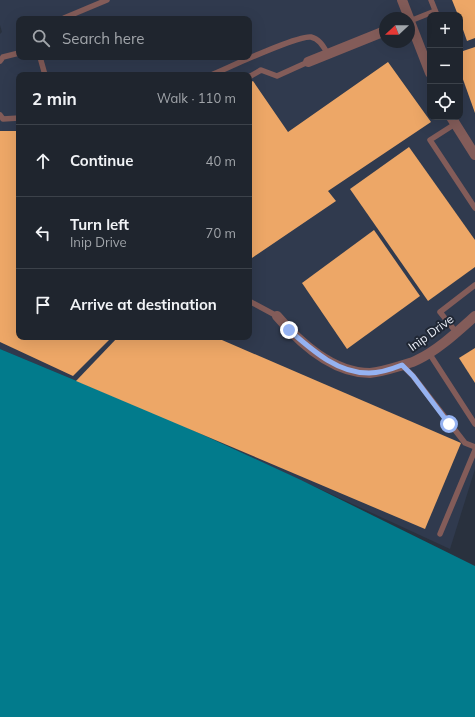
<!DOCTYPE html>
<meta charset="utf-8">
<style>
body{margin:0;font-family:Mulish,sans-serif;background:#2c313a;color:#f1f3f6}
.controls{position:absolute;right:12px;top:12px;display:grid;overflow:hidden;border-radius:8px;box-shadow:0 4px 16px #0002}
.controls button{width:36px;height:36px;display:grid;place-items:center;padding:0;border:0;border-bottom:1px solid #3c424a;background:#1f252e;color:#f1f3f6;font:20px sans-serif}
.compass{position:absolute;left:379px;top:12px;width:36px;height:36px;border-radius:50%;background:#1f252e;box-shadow:0 4px 16px #0002;rotate:248deg}
.stop{position:absolute;width:12px;height:12px;margin:-9px;border:3px solid #95b2f1;border-radius:50%;background:#fff}
.stop.end{background:#95b2f1;border-color:#fff;box-shadow:0 1px 4px #0008}
.list{margin:0;padding:0;list-style:none}
h2{display:flex;justify-content:space-between;align-items:center;height:52px;margin:0;padding:0 16px;font-size:17px}
h2 small{font-size:13px;font-weight:400;color:#a1a5aa}
.list li{display:grid;grid-template-columns:26px 1fr auto;gap:12px;align-items:center;box-sizing:border-box;height:72px;padding:0 16px;border-top:1px solid #3c424a}
.list b{display:block;font-size:15px;white-space:nowrap}
.list p{margin:0;font-size:13px;white-space:nowrap;color:#a1a5aa}
.list em{font-size:13px;font-style:normal;color:#a1a5aa}
.icon{flex:none;width:22px;height:22px;fill:none;stroke:currentColor;stroke-width:2;stroke-linecap:round;stroke-linejoin:round}
.map{position:relative;flex:none;width:475px;height:717px;overflow:hidden}
.search{position:absolute;background:#1f252e;box-shadow:0 4px 16px #0002;left:16px;top:16px;width:236px;height:44px;display:flex;align-items:center;gap:10px;box-sizing:border-box;padding:0 14px;border-radius:8px;color:#a1a5aa;font-size:15px}
.panel{position:absolute;background:#1f252e;box-shadow:0 4px 16px #0002;left:16px;top:72px;width:236px;height:268px;border-radius:8px}
.map>svg:first-child{display:block}
.built{fill:#303a4e;fill-rule:evenodd}
.water{fill:#027b8c}
.building{fill:#eda767}
.lines{fill:none;stroke-linecap:round;stroke-linejoin:round}
.service{stroke:#835c59;stroke-width:5.5}
.minor{stroke:#835c59;stroke-width:10}
.route{stroke:#95b2f1;stroke-width:5}
.labels{text-anchor:middle;stroke-width:4;stroke-linejoin:round;paint-order:stroke}
.street-label{font-size:12px;fill:#ecf0fa;stroke:#202734}
</style>
<div class="map">
<svg width="475" height="717" viewBox="0 0 475 717">
<rect width="100%" height="100%" fill="#29313e"/>
<path class="built" d="M0,0H475V469L450,549L173,421L0,349V34L2,32L0,25ZM430,15H460V117H430ZM385,18H409V42H385ZM19,19H249V57H19ZM19,75H249V337H19Z"/>
<polygon class="water" points="0,349 173,421 301,480 475,566 475,717 0,717"/>
<g class="building">
<polygon points="452,0 475,0 475,38 467,41 460,21 460,15 458,15"/>
<polygon points="475,47 475,113 460,71 460,52"/>
<polygon points="388,62 431,122 328,191 336,201 249,260 249,83 253,81 288,132"/>
<polygon points="0,131 19,131 19,337 112,337 73,376 0,342"/>
<polygon points="409,147 475,240 475,267 428,301 350,189"/>
<polygon points="374,230 420,296 347,349 302,283"/>
<polygon points="118,337 215,337 461,443 425,529 76,381"/>
<polygon points="475,348 475,383 459,358"/>
</g>
<g class="lines">
<g class="service">
<polyline points="431,0 437,15"/>
<polyline points="64,18 107,0"/>
<polyline points="410,21 435,11"/>
<polyline points="40,57 45,75"/>
<polyline points="0,61 3,57 19,53"/>
<path d="M211,75C228,68 297,35 311,37C320,39 324,48 328,54"/>
<polyline points="249,77 261,70 277,76 308,62"/>
<polyline points="0,115 3,119 19,118"/>
<polyline points="455,124 430,140 475,208"/>
<polyline points="249,301 277,316"/>
<polyline points="456,332 440,312 475,285"/>
<polyline points="429,353 475,424"/>
<polyline points="402,365 413,376 465,443 475,447"/>
<polyline points="440,534 475,450"/>
</g>
<g class="minor">
<polyline points="402,0 409,18"/>
<polyline points="409,19 430,73"/>
<polyline points="308,62 385,31"/>
<polyline points="451,117 475,155"/>
<path d="M277,316C299,342 333,373 370,373C380,372 390,369 400,366C405,364 412,363 417,360C438,350 457,332 475,316"/>
</g>
</g>
<g class="lines">
<path class="route" d="M289,330C312,350 337,373 369,373C380,373 392,369 402,365L413,376L449,424"/>
</g>
<g class="labels">
<g class="street-label">
<text transform="translate(431 333) rotate(-36)" y="4">Inip Drive</text>
</g>
</g>
</svg>
<div class="controls">
<button>+</button>
<button>−</button>
<button><svg class="icon" aria-label="locate" viewBox="0 0 24 24"><circle cx="12" cy="12" r="6"/><path d="M12 2v4M12 18v4M2 12h4M18 12h4"/></svg></button>
</div>
<svg class="compass" viewBox="-18 -18 36 36"><path d="M0-13l5 13h-10z" fill="#e53935"/><path d="M0 13l5-13h-10z" fill="#a1a5aa"/></svg>
<div class="stop" style="left:449px;top:424px"></div>
<div class="stop end" style="left:289px;top:330px"></div>
<div class="search"><svg class="icon" aria-label="search" viewBox="0 0 24 24"><circle cx="10" cy="10" r="6"/><path d="M15 15l6 6"/></svg>Search here</div>
<section class="panel">
<h2>2 min<small>Walk · 110 m</small></h2>
<ul class="list">
<li><svg class="icon" aria-label="ahead" viewBox="0 0 24 24"><path d="M12 20V5M6 11l6-6 6 6"/></svg><div><b>Continue</b></div><em>40 m</em></li>
<li><svg class="icon" aria-label="left" viewBox="0 0 24 24"><path d="M17 20v-9H6M10 6l-5 5 5 5"/></svg><div><b>Turn left</b><p>Inip Drive</p></div><em>70 m</em></li>
<li><svg class="icon" aria-label="arrive" viewBox="0 0 24 24"><path d="M6 21V4h12l-3 4 3 4H6"/></svg><div><b>Arrive at destination</b></div></li>
</ul>
</section>
</div>
